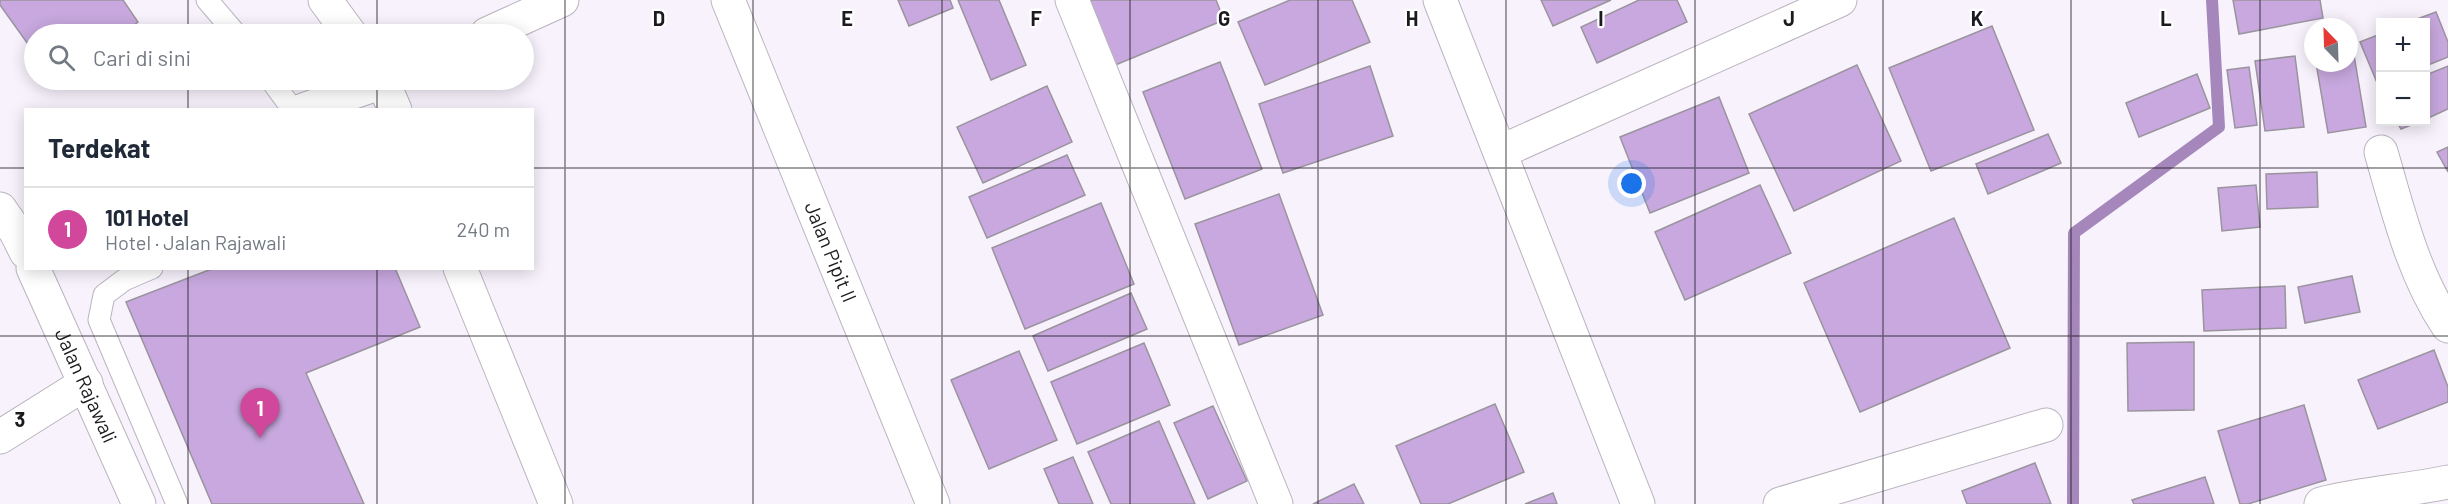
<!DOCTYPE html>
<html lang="id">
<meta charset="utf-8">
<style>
body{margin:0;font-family:Barlow,sans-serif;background:#f2f2f3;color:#1f2937}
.controls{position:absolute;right:18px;top:18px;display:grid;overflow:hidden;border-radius:0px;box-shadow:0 3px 15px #0003}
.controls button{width:54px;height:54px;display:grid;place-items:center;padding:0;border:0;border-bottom:2px solid #e0e1e3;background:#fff;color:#1f2937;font:30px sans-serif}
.compass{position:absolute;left:2304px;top:18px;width:54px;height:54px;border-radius:50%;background:#fff;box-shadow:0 3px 15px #0003;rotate:337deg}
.you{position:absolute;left:1632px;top:184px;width:21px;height:21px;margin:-15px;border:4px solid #fff;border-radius:50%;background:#1a73e8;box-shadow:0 0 0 9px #1a73e833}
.badge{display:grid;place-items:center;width:39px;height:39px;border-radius:50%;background:#db2777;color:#fff;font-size:20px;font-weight:700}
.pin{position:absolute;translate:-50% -50px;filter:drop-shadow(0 2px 3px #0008)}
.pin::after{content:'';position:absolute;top:32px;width:21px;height:18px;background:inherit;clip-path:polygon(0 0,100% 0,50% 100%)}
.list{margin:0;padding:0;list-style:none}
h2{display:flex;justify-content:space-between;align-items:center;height:78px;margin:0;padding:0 24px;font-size:26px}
h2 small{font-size:20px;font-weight:400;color:#747a83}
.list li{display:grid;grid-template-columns:39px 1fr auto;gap:18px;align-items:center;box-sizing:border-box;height:84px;padding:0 24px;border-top:2px solid #e0e1e3}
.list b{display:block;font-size:22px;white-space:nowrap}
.list p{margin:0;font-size:20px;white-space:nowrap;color:#747a83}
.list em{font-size:20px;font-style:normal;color:#747a83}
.icon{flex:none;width:33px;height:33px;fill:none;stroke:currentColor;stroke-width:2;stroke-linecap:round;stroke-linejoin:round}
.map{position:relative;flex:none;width:2448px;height:504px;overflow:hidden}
.search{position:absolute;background:#fff;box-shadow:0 3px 15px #0003;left:24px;top:24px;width:510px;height:66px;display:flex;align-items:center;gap:15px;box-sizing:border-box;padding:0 21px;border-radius:33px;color:#747a83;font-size:22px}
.panel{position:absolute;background:#fff;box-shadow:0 3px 15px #0003;left:24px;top:108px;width:510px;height:162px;border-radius:0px}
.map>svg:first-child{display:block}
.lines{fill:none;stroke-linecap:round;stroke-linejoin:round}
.stream{stroke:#a587bb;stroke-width:12}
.building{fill:#c8a8df;stroke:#9a949e;stroke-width:1.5}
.service-casing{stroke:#bab4be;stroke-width:23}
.minor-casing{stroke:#bab4be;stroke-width:35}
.tertiary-casing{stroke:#bab4be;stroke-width:35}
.service{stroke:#fff;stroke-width:21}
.minor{stroke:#fff;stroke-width:33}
.tertiary{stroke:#fff;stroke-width:33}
.grid{fill:none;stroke:#1c1a1e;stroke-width:1.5;stroke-opacity:0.55}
.labels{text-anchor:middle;stroke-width:4.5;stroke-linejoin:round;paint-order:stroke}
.street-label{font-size:20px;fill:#1c1a1e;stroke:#fff}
.grid-label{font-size:20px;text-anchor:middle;font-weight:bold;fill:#1c1a1e;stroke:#fff;stroke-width:4.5;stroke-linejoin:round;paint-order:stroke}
</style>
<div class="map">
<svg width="2448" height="504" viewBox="0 0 2448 504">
<rect width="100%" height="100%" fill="#f8f2fd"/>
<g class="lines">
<polyline class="stream" points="2073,504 2074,233 2219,127 2212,0"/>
</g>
<g class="building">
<polygon points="0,0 123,0 138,22 121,34 34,34 34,44 30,47 0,5"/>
<polygon points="898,0 950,0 953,8 909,26"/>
<polygon points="958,0 999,0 1026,65 991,80"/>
<polygon points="1085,0 1216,0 1224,20 1113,66"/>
<polygon points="1290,0 1352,0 1370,42 1265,85 1238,22"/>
<polygon points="1541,0 1611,0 1553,26"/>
<polygon points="1639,0 1677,0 1687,22 1597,63 1581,27"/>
<polygon points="2233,0 2320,0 2323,18 2239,34"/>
<polygon points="2436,12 2448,42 2448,57 2426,66 2426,22 2409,22"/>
<polygon points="1992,26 2034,130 1931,171 1889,68"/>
<polygon points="2380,34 2380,84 2378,85 2360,42"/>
<polygon points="2353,49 2366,127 2328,133 2316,63 2349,63 2349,50"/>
<polygon points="2295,56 2304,127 2265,131 2255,61"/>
<polygon points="1220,62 1262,169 1185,199 1143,92"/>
<polygon points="1857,65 1901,161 1794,211 1749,114"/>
<polygon points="1370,66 1393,136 1283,173 1259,104"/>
<polygon points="2448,66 2448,109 2426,119 2426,75"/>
<polygon points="2249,67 2257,125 2235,128 2227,70"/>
<polygon points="2197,74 2210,108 2139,137 2126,103"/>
<polygon points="1047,86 1072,142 983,183 957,127"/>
<polygon points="1719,97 1749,173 1650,213 1620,137"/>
<polygon points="2397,122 2419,122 2401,129"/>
<polygon points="2048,134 2061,163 1988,194 1976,164"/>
<polygon points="2448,147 2448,172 2437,152"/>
<polygon points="1067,155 1085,195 987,238 969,197"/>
<polygon points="2317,172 2318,207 2267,209 2266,174"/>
<polygon points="1760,185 1791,253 1685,300 1655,232"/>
<polygon points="2256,185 2260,227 2222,231 2218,188"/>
<polygon points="1279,194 1323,315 1239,345 1195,224"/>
<polygon points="1101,203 1134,284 1025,329 992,248"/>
<polygon points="1954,218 2010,348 1860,412 1804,283"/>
<polygon points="214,268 395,268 420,327 306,373 364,504 212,504 126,302"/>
<polygon points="2352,276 2360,312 2305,323 2298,287"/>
<polygon points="2285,286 2286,328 2204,331 2202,290"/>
<polygon points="1131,293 1147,329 1048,371 1033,336"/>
<polygon points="2194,342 2194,410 2128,411 2127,343"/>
<polygon points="1144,343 1170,405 1077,444 1051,382"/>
<polygon points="2434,350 2448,387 2448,402 2378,429 2358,380"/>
<polygon points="1019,351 1057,440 989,469 951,380"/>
<polygon points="1495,404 1524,472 1448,504 1421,504 1396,446"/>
<polygon points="2304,405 2326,480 2248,504 2240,504 2218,431"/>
<polygon points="1213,406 1247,481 1208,499 1174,423"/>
<polygon points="1159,421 1195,504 1111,504 1088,452"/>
<polygon points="1073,457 1093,504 1059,504 1044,469"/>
<polygon points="2035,463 2051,504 1967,504 1962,491"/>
<polygon points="2205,477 2214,504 2134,504 2132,500"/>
<polygon points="1354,484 1364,504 1313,504"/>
<polygon points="1553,493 1557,504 1525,504"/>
</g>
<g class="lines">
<g class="service-casing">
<g id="service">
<polyline points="207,0 236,34"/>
<polyline points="271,80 293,110"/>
<polyline points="152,268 124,280 104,295 99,320 177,504"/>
</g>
</g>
<g class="minor-casing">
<g id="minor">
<polyline points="325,0 350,34"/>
<path id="s1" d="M728,0L933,504"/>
<polyline points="1072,0 1276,504"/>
<polyline points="1440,0 1638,504"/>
<polyline points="487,34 562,0"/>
<polyline points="382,80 395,110"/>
<polyline points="303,110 388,80"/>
<polyline points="1500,152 1840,0"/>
<path d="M2381,152C2398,211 2413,274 2448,326"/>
<polyline points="460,268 556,504"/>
<polyline points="0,437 86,383"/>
<polyline points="1780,504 2046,425"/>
<path d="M2321,504C2363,493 2406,491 2448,482"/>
</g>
</g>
<g class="tertiary-casing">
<g id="tertiary">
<polyline points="0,209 16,232 26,252"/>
<path id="s2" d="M33,268L139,504"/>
</g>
</g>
<use href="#service" class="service"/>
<use href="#minor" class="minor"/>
<use href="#tertiary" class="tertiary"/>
</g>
<path class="grid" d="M188,0V34M377,0V34M565,0V504M753,0V504M942,0V504M1130,0V504M1318,0V504M1506,0V504M1695,0V504M1883,0V504M2071,0V504M2260,0V504M188,80V110M377,80V110M0,168H26M532,168H2448M188,268V504M377,268V504M0,336H2448"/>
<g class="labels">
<g class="street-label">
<text dy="7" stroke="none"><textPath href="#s1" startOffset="272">Jalan Pipit II</textPath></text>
<text dy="7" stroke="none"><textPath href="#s2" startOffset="129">Jalan Rajawali</textPath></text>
</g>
</g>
<g class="grid-label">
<text x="659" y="26">D</text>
<text x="847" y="26">E</text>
<text x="1036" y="26">F</text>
<text x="1224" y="26">G</text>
<text x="1412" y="26">H</text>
<text x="1601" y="26">I</text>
<text x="1789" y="26">J</text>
<text x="1977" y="26">K</text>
<text x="2166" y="26">L</text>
<text x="20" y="427">3</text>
</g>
</svg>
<div class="controls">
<button>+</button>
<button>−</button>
</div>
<svg class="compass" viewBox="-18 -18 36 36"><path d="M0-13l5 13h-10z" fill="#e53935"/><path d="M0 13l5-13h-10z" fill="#747a83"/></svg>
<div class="you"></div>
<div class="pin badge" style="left:260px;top:438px;background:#d1479c">1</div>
<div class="search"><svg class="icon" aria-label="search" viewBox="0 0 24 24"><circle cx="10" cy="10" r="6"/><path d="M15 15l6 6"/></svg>Cari di sini</div>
<section class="panel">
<h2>Terdekat<small></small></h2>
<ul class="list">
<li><span class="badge" style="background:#d1479c">1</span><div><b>101 Hotel</b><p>Hotel · Jalan Rajawali</p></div><em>240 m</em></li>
</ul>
</section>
</div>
